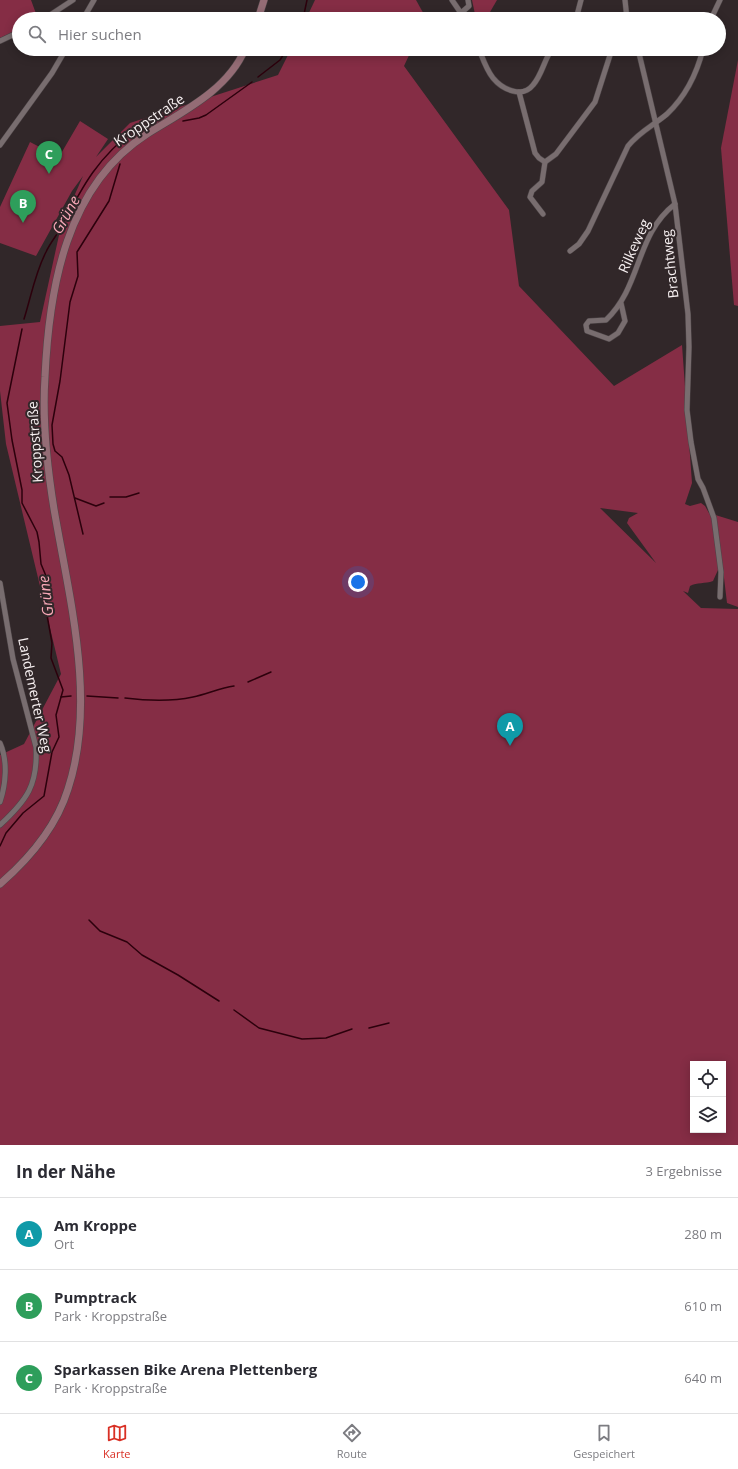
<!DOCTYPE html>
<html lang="de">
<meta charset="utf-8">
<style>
body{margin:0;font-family:"Open Sans",sans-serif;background:#f7f7f7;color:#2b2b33}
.controls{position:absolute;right:12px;bottom:12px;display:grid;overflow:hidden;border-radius:0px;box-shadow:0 2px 10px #0003}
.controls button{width:36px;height:36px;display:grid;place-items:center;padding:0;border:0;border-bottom:1px solid #e1e1e2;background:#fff;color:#2b2b33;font:20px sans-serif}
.you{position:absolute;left:358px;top:582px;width:14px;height:14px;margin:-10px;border:3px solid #fff;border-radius:50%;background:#1a73e8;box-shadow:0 0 0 6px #1a73e833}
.badge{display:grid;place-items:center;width:26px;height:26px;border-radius:50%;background:#d93025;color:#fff;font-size:13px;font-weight:700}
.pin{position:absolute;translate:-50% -33px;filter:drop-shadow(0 1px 2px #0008)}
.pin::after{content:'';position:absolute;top:21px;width:14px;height:12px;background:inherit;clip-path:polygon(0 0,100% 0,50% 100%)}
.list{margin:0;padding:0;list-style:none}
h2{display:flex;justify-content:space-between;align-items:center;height:52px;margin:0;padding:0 16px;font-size:17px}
h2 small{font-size:13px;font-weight:400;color:#7c7c81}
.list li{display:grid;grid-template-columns:26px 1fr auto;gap:12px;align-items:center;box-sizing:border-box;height:72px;padding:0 16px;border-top:1px solid #e1e1e2}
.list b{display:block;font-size:15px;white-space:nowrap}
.list p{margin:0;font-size:13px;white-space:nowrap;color:#7c7c81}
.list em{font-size:13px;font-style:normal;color:#7c7c81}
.icon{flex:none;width:22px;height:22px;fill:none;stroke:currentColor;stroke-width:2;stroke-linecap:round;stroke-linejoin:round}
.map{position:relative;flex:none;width:738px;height:1145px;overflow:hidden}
.search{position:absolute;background:#fff;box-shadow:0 2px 10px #0003;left:12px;right:12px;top:12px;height:44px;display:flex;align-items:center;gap:10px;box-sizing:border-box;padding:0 14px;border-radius:22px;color:#7c7c81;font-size:15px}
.sheet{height:268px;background:#fff}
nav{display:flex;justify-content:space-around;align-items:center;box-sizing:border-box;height:56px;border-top:1px solid #e1e1e2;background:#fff;font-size:11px;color:#7c7c81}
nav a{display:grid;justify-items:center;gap:2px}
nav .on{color:#d93025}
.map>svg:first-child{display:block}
.green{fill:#852d45;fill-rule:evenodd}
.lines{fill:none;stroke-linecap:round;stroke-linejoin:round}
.stream{stroke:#2c000c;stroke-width:1.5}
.street-casing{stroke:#4e4648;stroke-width:6}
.secondary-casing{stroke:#4e4648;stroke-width:8}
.street{stroke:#786d6f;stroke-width:5}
.secondary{stroke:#946c75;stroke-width:7}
.labels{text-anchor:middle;stroke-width:4;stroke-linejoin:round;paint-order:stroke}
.street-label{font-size:14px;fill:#f7f0f1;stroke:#312729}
.water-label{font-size:15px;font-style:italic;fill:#f9a9b8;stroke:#312729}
</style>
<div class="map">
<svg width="738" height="1145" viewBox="0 0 738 1145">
<rect width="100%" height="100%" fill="#312729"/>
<g class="green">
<polygon points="0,0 31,0 38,19 19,19 19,29 0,38"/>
<polygon points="315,0 416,0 426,18 306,19"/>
<polygon points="472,0 497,0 486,19 476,19"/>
<path d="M291,49H412L404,66L509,210L519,286L614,386L682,345L692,483L685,504L690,506L701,503L705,506L709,513L738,522V607L727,603L722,561L713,581C705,584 697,582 690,586L688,593L683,591L701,608L738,609V1145H0V755L24,744L61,674L6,444L0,391V326L40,322L61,226L83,176L72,191L36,256L0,243V207L30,142L59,157L80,121L108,139L96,157L130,123L278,75ZM600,508L638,513L629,518L627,523L656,563ZM693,1064H723V1130H693Z"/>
<polygon points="738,60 738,306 734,305 721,148"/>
</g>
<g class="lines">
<g class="stream">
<polyline points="303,19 307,0"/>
<polyline points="258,77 280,60 287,49"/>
<polyline points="183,121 199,118 206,115 252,82"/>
<polyline points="146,122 151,118 169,114"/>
<path d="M24,319C31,297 35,273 46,252C50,243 57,235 62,226C83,185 98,157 137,128"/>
<polyline points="110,497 126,497 139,493"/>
<polyline points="75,498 96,506 104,503"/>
<polyline points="83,534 69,475 62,457 55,451 53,444 52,425 60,381 70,302 78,276 77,252 109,201 120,164"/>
<polyline points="248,682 271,672"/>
<polyline points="87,696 118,698"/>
<polyline points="61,697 71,696"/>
<path d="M125,698C149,701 170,702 193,697C207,694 220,688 234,686"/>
<polyline points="0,846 6,833 23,813 44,796 52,752 59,737 56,715 63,690 51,658 52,643 47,615 48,607 45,592 46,576 41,564 39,542 37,532 22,503 22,490 12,440 7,403 22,329"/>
<polyline points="89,920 100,931 127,942 142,955 178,975 219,1001"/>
<polyline points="234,1010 259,1028 302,1039 326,1038 352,1029"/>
<polyline points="369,1028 389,1023"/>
</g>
<g class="street-casing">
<g id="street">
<polyline points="452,0 465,19"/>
<polyline points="625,0 627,19"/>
<polyline points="461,13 469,6 468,0"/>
<polyline points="44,19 73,0"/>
<polyline points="83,19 94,0"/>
<polyline points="576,19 581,0"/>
<polyline points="711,19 720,0"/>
<polyline points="0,41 19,32"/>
<path d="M479,49C483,59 486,69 493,78C502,89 522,99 533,85C542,75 544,60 552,49"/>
<polyline points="638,49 675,204 688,314 689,347 687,410 691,442 698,479 703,488 714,518 721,572 720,597"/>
<polyline points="519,92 535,153 539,158 545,162 556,154 595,102 612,49"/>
<polyline points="0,145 52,73 66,49"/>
<polyline points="543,214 530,197 532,191 542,182 545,162"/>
<path d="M570,251L579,244L588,231L628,146C639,132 654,125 667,114C686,96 697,73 703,49"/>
<path d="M621,303L625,321L618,333L609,339L587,331L586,325L589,321L606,320C642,286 635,235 675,204"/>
<path d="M0,583L13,659L36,747C38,785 27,800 0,825"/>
<path d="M0,743C8,761 6,784 0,802"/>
</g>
</g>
<g class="secondary-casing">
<g id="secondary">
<polyline points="258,19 264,0"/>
<path d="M0,884C30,858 56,828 68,789C97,701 69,597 54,509C47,466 42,421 45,377C49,288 66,186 147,134C182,112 228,90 245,49"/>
</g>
</g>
<use href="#street" class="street"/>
<use href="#secondary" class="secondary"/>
</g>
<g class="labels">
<g class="street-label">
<text transform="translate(149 120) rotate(-34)" y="5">Kroppstraße</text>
<text transform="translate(634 246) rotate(-66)" y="5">Rilkeweg</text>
<text transform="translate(670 264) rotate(-96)" y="5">Brachtweg</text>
<text transform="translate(35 442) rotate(-94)" y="5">Kroppstraße</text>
<text transform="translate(35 695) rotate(78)" y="5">Landemerter Weg</text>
</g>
<g class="water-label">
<text transform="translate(66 215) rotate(-61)" y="5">Grüne</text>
<text transform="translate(46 596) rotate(-97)" y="5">Grüne</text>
</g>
</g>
</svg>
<div class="controls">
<button><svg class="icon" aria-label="locate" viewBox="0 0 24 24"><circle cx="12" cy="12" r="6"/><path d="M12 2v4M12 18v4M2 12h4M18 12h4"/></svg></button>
<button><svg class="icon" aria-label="layers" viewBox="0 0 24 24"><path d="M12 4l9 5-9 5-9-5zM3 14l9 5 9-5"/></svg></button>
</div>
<div class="you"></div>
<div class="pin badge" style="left:510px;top:746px;background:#0f9aa8">A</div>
<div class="pin badge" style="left:23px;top:223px;background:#2e9e5b">B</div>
<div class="pin badge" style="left:49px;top:174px;background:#2e9e5b">C</div>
<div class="search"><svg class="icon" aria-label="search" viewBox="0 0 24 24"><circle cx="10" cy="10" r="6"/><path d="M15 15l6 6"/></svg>Hier suchen</div>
</div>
<section class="sheet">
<h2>In der Nähe<small>3 Ergebnisse</small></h2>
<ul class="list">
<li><span class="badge" style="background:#0f9aa8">A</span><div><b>Am Kroppe</b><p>Ort</p></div><em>280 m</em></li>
<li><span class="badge" style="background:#2e9e5b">B</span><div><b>Pumptrack</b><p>Park · Kroppstraße</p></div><em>610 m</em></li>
<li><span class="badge" style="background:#2e9e5b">C</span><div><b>Sparkassen Bike Arena Plettenberg</b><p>Park · Kroppstraße</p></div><em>640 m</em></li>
</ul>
</section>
<nav>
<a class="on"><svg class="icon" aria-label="map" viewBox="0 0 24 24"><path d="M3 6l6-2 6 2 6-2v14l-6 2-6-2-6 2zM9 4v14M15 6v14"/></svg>Karte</a>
<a><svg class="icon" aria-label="directions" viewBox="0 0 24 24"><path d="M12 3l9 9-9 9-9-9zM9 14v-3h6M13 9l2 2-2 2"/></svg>Route</a>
<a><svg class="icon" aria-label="saved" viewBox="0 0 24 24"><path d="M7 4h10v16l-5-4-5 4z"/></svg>Gespeichert</a>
</nav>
